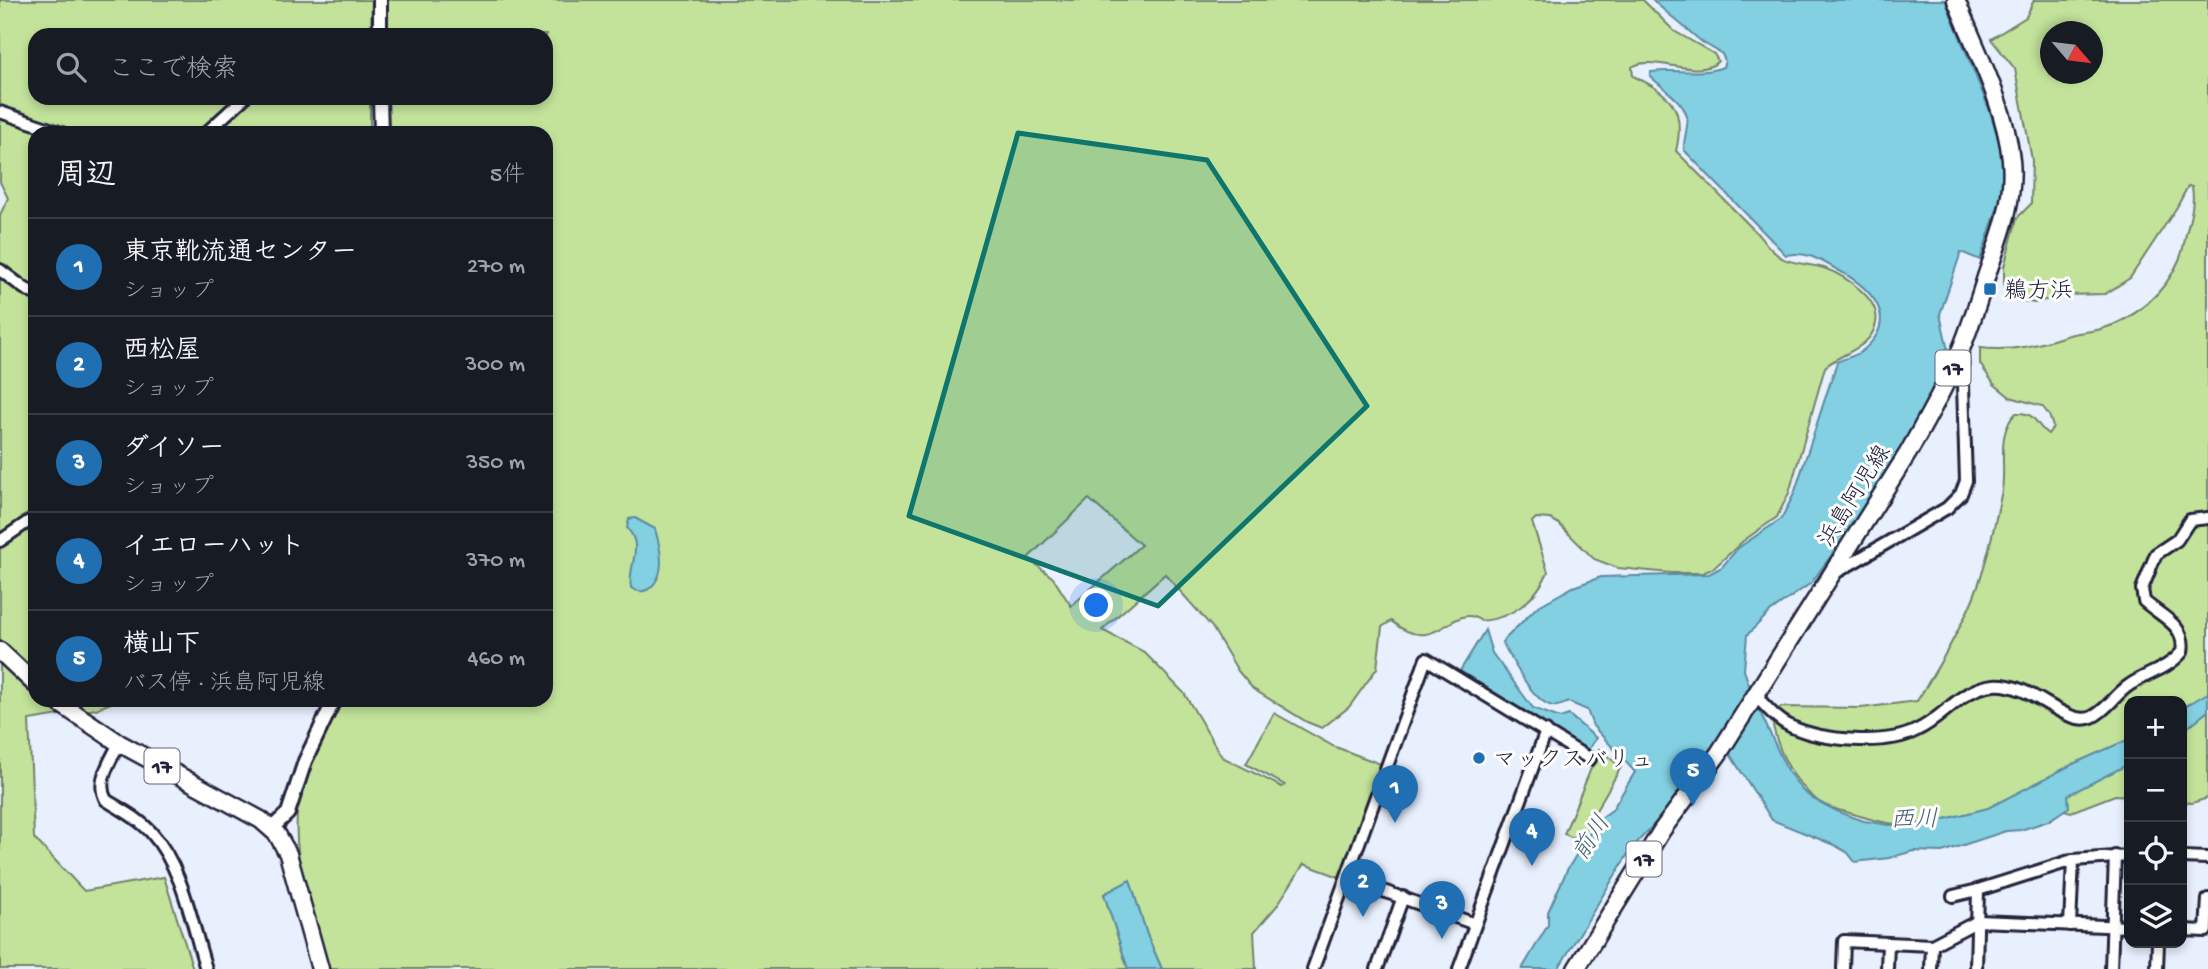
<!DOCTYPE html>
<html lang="ja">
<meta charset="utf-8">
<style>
body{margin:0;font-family:"Gochi Hand","Klee One",sans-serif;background:#242831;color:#f1f3f6}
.controls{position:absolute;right:21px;bottom:21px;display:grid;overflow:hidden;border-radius:14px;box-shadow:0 4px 10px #0003}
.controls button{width:63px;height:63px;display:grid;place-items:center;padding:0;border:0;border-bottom:2px solid #363941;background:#171b24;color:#f1f3f6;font:35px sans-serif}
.compass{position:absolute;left:2040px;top:21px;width:63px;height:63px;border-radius:50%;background:#171b24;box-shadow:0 4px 10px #0003;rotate:118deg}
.you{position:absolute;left:1097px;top:606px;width:24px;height:24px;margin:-18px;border:5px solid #fff;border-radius:50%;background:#1a73e8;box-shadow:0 0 0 10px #1a73e833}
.badge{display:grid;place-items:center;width:46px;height:46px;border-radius:50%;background:#1f6fb2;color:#fff;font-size:23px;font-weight:700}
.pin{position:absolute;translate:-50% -58px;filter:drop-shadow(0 2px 4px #0008)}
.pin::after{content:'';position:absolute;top:37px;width:24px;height:21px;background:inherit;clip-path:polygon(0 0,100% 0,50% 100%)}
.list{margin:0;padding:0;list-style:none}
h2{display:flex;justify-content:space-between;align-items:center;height:91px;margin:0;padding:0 28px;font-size:30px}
h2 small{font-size:23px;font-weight:400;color:#9ea1a6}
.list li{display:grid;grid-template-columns:46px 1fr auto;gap:21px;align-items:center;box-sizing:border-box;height:98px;padding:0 28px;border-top:2px solid #363941}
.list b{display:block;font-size:26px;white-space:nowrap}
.list p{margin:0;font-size:23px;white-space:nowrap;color:#9ea1a6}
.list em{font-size:23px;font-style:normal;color:#9ea1a6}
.icon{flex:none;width:38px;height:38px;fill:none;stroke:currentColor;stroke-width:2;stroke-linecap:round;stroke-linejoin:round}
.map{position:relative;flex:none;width:2208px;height:969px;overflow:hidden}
.search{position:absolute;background:#171b24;box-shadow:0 4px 10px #0003;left:28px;top:28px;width:525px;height:77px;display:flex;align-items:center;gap:18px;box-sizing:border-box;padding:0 24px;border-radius:21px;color:#9ea1a6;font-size:26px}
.panel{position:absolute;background:#171b24;box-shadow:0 4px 10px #0003;left:28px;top:126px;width:525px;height:581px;border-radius:21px}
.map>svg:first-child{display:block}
.green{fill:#c3e39b;stroke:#72826b;stroke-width:2;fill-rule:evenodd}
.water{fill:#83d0e2;stroke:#5c8a9f;stroke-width:2}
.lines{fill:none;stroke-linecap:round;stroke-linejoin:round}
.minor-casing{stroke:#22223b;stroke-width:16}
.tertiary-casing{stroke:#22223b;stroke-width:18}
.primary-casing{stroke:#22223b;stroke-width:21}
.minor{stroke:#fff;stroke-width:10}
.tertiary{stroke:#fff;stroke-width:12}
.primary{stroke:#fff;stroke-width:16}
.marked{fill:#0f766e;fill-opacity:0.2;stroke:#0f766e;stroke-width:5;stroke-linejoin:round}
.poi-dot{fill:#1f6fb2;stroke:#fff;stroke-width:2.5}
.labels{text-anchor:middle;stroke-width:6;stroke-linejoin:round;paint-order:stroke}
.shield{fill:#fff;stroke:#646476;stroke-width:2}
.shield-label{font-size:21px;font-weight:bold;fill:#22223b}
.poi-label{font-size:23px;fill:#22223b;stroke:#fff;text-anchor:start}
.street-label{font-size:23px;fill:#22223b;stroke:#fff}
.water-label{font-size:24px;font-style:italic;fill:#445f75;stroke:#fff}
</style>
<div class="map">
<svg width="2208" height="969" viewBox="0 0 2208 969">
<rect width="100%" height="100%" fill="#e8effd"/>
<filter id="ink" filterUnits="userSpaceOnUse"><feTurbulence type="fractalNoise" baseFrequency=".0143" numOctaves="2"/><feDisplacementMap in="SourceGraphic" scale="14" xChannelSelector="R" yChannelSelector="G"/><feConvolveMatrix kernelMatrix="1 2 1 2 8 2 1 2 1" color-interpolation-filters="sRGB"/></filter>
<g filter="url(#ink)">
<g class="green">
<polygon points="0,0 372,0 371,35 35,35 35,98 370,98 370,133 35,133 35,700 118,700 96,709 29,720 34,838 84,891 164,877 193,969 0,969 0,215 8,198 0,182"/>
<path d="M387,0H1643L1674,31L1714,54L1718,61C1701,81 1651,53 1632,67L1633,76C1671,94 1686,108 1676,151C1701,176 1726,202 1752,228C1761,237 1771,252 1782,258C1791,264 1812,264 1824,268C1843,275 1881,298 1876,323C1871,349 1842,352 1825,367L1789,493L1777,517L1743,541L1714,568L1703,573H1671L1618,568L1594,559L1559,524L1550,519L1536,518L1532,522L1548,572C1535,600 1513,618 1481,621C1452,599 1438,660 1391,621L1382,627L1377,668L1349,707L1322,728L1307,722L1253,689L1238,671L1212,627L1165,574L1102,630L1144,652L1184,693L1222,757L1282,787L1285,785L1246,764L1274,713L1333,746L1386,766L1342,878L1304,864L1276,907L1254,932L1256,969H1162L1147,935L1130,881L1104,894L1128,969H327C311,909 283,841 304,778C312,753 330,724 342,700H546V133H388V98H546V35H387ZM1089,499L1141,545L1071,606L1053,578L1028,558Z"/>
<path d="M2034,0H2208V798L2192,803L2182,802V701H2129V796L2115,795L2071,812L2015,796C1987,809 1960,823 1929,825C1906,827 1881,823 1860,816C1848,812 1830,809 1819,802C1791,781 1776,748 1771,715L1781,707L1861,708L1917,701C1936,671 1954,640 1969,608C1985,573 1993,532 2001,495C2008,468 1994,435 2016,413C2037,412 2034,424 2048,434L2053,427L2049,415L2042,406L2010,397L1994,384L1980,364V348C2013,352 2038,345 2069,335C2080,332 2091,332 2101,329C2134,320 2166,292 2179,260C2183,252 2184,243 2186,234C2190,219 2195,203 2192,187L2188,186L2177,207L2130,278L2105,294L2065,295L2034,303L2015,299L2004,287V267L2017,218L2031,204L2032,160L2015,69L1991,39L2026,17ZM2050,32H2092V74H2050Z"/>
<polygon points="1599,749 1621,767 1579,840 1564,834"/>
</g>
<g class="water">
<path d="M1652,0H1945L1991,114L2007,170L2000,200L1980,260L1961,252L1940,314L1949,355L1907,440L1847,534L1811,583L1770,612L1747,635L1744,670L1749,685V695L1761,714L1787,770L1802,790L1813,799L1841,813L1864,821L1889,825L1929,823L1988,808L2075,763L2129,739V764L2068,795L2069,807L2048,821L2021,830L2006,831L1942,852L1913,851L1889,858L1855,862L1848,853L1834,845L1772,820L1719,737L1690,785L1679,792L1657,821L1631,849L1558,969H1522L1548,925V912L1567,870L1598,820L1612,810L1635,772L1593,726L1587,710L1569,702C1564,704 1558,707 1553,706C1532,702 1512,659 1502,642L1537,607L1573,587L1601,577L1709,574L1722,567L1738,548L1781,519L1794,494L1837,362C1845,358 1856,356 1862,351C1903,318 1869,286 1836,269C1818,259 1807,251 1786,255L1684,150C1683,139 1689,127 1687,117C1684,101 1661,87 1650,76L1651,72C1675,68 1701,76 1723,67L1725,61L1722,54L1702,42Z"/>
<path d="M635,518L655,529C658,539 661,552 661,562C661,579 649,599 631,588C627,566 645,547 627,528L629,519Z"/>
<polygon points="1485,630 1492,653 1533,708 1560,718 1569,715 1596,738 1588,750 1460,671"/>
<polygon points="2208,693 2208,711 2182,732 2182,708"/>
<polygon points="1130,880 1147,935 1162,969 1128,969 1104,894"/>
</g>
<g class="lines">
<g class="minor-casing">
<g id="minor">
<polyline points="0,112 62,133"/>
<polyline points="206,133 244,98"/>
<polyline points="0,270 24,288 35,294"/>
<polyline points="0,541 35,517"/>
<polyline points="1835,573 1947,508 1961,494 1966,481 1962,353"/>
<path d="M1756,696C1767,708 1777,720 1792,727C1823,741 1887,746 1917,730C1945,717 1961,688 1994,685C2032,682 2066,728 2092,717C2107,710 2115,695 2128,686C2146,673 2167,670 2182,652C2187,625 2160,616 2144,601L2142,589L2156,554L2177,540L2190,520L2208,518"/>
<path d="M119,743C111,761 95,781 106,800C122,810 138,818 151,832C183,868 192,924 206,969"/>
<polyline points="2182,857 2208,858"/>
<polyline points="1347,878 1475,924"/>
<polyline points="1953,896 1978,890"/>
<polyline points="2070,925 2073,860"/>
<polyline points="2182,930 2206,931 2208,899"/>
<polyline points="1313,969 1426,659 1590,759"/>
<polyline points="1377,969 1403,897"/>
<polyline points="1459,969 1546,731"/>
<polyline points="1843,969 1844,941 1932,945 1978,921 2129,927"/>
<polyline points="1887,969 1888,943"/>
<polyline points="1931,969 1932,945"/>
<polyline points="1976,969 1978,890 2073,860 2129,856"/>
<polyline points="2111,969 2115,856"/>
<polyline points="2157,969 2158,943"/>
</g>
</g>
<g class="tertiary-casing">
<g id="tertiary">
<polyline points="380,35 380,0"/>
<polyline points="380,98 381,133"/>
<polyline points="272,828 288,813 305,761 334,700"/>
</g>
</g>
<g class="primary-casing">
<g id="primary">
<polyline points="0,651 35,684"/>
<polyline points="55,700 119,743 261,820 277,834 288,854 320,969"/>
<path d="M1576,969L1662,830L1719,753L1908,453C1927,419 1946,385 1961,349C1971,325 1979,299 1987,274C2000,237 2015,200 2011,160C2006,107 1976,50 1956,0"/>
</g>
</g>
<use href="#minor" class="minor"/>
<use href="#tertiary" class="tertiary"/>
<use href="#primary" class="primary"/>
</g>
</g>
<path class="marked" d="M1018,133L1207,160L1367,406L1158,606L909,516Z"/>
<g class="poi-dot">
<rect x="1983" y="282" width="14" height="14" rx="3.5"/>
<circle cx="1479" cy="758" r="7"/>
</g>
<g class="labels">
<g class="shield">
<rect x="1935.5" y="350.5" width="35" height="35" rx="5"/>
<rect x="144.5" y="748.5" width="35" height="35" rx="5"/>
<rect x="1626.5" y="841.5" width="35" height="35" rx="5"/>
</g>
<g class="shield-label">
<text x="1953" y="375">17</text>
<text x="162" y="773">17</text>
<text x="1644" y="866">17</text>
</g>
<g class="poi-label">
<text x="2004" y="297">鵜方浜</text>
<text x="1493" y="766">マックスバリュ</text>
</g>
<g class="street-label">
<text transform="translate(1853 495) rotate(-58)" y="8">浜島阿児線</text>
</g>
<g class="water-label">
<text transform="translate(1914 818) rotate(-1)" y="8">西川</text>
<text transform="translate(1590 837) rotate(-57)" y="8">前川</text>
</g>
</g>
</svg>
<div class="controls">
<button>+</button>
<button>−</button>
<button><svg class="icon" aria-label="locate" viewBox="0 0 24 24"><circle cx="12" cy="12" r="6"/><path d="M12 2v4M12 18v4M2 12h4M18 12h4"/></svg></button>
<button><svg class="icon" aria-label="layers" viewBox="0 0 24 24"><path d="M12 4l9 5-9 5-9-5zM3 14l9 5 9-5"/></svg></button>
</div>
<svg class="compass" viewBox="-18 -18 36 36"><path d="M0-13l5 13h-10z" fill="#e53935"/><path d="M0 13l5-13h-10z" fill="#9ea1a6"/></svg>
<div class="you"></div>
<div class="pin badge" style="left:1395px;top:823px">1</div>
<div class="pin badge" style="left:1363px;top:917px">2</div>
<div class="pin badge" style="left:1442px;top:939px">3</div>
<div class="pin badge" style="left:1532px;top:866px">4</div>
<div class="pin badge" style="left:1693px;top:806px">5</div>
<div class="search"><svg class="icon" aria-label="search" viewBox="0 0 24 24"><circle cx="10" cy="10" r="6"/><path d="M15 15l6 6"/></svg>ここで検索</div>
<section class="panel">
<h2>周辺<small>5件</small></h2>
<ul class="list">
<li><span class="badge">1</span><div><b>東京靴流通センター</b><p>ショップ</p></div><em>270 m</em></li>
<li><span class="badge">2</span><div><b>西松屋</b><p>ショップ</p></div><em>300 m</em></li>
<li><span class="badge">3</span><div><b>ダイソー</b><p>ショップ</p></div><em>350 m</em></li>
<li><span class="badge">4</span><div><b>イエローハット</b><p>ショップ</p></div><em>370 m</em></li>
<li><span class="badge">5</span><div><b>横山下</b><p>バス停 · 浜島阿児線</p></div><em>460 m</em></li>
</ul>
</section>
</div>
